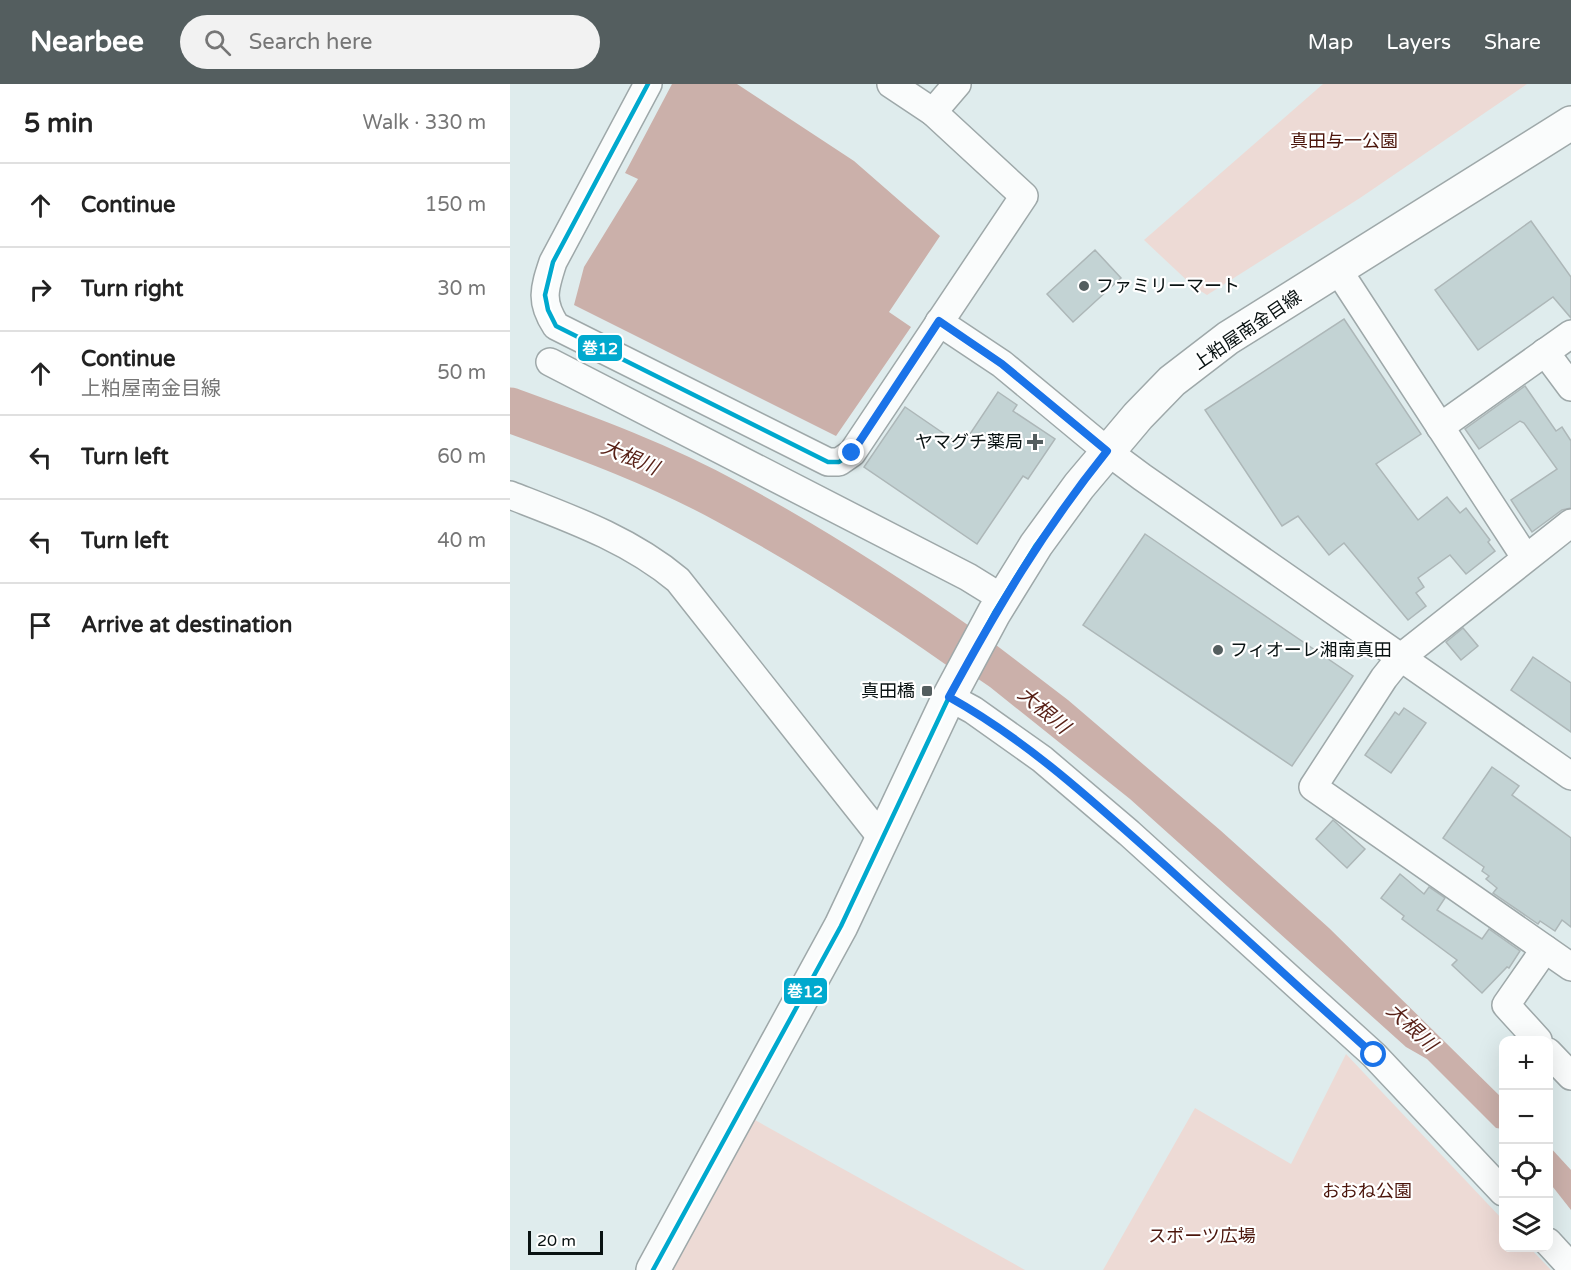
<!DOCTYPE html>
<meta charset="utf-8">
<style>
body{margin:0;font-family:"Varela Round","Noto Sans JP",sans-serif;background:#f2f2f2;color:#222}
.controls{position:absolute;right:18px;bottom:18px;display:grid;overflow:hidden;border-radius:12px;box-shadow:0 6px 24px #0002}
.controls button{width:54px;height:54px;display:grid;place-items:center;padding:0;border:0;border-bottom:2px solid #e0e0e0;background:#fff;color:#222;font:30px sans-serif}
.scale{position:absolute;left:18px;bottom:15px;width:75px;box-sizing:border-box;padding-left:6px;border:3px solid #091212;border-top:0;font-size:16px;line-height:21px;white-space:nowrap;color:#091212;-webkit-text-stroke:4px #fff;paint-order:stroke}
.stop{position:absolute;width:18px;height:18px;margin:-14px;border:4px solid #1a73e8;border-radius:50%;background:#fff}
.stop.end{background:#1a73e8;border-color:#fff;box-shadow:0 2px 6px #0008}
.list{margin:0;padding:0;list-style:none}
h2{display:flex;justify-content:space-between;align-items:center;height:78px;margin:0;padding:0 24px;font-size:26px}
h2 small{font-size:20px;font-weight:400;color:#767676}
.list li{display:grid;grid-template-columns:39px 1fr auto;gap:18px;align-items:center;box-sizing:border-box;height:84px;padding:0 24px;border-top:2px solid #e0e0e0}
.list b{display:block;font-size:22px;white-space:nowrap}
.list p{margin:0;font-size:20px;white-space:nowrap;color:#767676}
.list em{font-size:20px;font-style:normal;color:#767676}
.icon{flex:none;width:33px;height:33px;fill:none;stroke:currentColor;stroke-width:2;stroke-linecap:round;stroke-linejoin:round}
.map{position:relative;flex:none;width:1061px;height:1186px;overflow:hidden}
header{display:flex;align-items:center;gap:36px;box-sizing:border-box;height:84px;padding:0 30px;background:#545e5f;color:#fff}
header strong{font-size:28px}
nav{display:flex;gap:33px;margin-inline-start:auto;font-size:21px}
.search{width:420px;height:54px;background:#f2f2f2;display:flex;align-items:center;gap:15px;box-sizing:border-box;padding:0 21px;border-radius:33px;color:#767676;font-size:22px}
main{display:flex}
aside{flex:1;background:#fff}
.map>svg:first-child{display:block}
.green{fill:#eddad5}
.water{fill:#cbb0aa;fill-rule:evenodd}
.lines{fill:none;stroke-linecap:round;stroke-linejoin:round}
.river{stroke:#cbb0aa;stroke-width:45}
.building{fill:#c3d3d4;stroke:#adb7b8;stroke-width:1.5}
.minor-casing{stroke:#9ea8a9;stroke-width:30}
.major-casing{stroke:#9ea8a9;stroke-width:36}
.minor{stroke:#fafcfc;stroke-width:27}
.major{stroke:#fafcfc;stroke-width:33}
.bus-1-casing{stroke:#fff;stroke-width:9}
.bus-1{stroke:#00a9ce;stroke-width:4.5}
.route{stroke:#1a73e8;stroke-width:8}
.poi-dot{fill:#545e5f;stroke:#fff;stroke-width:2}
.labels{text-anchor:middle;stroke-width:4.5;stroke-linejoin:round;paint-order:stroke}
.park-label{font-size:18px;fill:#4b150b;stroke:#fff}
.poi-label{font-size:18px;fill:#091212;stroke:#fff;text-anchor:start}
.street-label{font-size:18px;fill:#091212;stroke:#fff}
.water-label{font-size:20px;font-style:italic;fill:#571f15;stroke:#fff}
.line-badge{stroke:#fff;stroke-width:2}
.badge-label{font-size:16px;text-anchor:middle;font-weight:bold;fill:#fff}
</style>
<header>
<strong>Nearbee</strong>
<div class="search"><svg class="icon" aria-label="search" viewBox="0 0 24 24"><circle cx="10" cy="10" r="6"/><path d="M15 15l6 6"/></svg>Search here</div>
<nav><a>Map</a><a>Layers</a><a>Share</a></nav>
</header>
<main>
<aside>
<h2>5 min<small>Walk · 330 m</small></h2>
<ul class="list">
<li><svg class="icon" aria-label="ahead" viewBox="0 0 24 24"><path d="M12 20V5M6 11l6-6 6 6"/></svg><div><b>Continue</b></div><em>150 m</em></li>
<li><svg class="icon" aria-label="right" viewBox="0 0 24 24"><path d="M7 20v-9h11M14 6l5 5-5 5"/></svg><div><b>Turn right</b></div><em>30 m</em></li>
<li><svg class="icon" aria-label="ahead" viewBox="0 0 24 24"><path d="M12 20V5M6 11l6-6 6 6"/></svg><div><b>Continue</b><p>上粕屋南金目線</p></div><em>50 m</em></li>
<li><svg class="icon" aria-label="left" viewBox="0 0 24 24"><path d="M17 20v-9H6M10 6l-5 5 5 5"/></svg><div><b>Turn left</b></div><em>60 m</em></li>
<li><svg class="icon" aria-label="left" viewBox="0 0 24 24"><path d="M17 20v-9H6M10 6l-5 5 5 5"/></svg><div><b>Turn left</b></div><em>40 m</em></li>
<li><svg class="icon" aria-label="arrive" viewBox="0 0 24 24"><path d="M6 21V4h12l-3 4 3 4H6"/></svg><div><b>Arrive at destination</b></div></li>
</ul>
</aside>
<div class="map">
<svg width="1061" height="1186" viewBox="0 0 1061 1186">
<rect width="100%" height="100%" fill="#dfeced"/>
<g class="green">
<polygon points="813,0 1017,0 850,114 697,211 684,203 634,156"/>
<polygon points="836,970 993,1136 993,1164 1020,1164 1041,1186 593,1186 685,1024 781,1080"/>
<polygon points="245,1036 515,1186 160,1186"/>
</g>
<g class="water">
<polygon points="162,0 227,0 344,77 430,152 379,228 401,243 326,352 64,221 74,183 128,95 115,89"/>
<path d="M0,306L103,347L243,414L486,561L558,616L710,746L819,844L993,1015V1045L986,1044L917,975L896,963L620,715L480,603L436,573L405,558L363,525L255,457L80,373L84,369V361L25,325L0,315ZM111,359L176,390L202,405L217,409V412L178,401L157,391L107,380L103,376L105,366ZM297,464L344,499L352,501L367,496L401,516L404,521L402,526L394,530L329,496L295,466Z"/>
<polygon points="1039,1062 1061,1086 1061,1126 1039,1098"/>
</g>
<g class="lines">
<path class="river" d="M0,326C74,353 149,380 218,418C298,461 376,511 450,563"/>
</g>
<g class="building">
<polygon points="1021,137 1061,193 1061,234 1043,213 968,266 925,206"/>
<polygon points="585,166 611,194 563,238 537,210"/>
<polygon points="834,235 911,350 866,380 908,436 937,413 950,429 956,424 980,456 978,458 985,467 956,490 940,471 908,494 914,503 906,509 916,522 898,536 834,459 819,471 788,432 772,442 695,326"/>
<polygon points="1015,302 1046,347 1052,343 1061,357 1061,424 1052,426 1022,448 1001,416 1047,385 1014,339 1010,337 969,365 955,345"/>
<polygon points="488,308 507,321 503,327 545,355 518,395 513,392 467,460 354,383 395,323 452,362"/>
<polygon points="635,450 843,592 782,682 573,541"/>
<polygon points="953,544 968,562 951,576 936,558"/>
<polygon points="1023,573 1061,599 1061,648 1001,606"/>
<polygon points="894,624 916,639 881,689 855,671 885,628 889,631"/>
<polygon points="982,683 1009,702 1002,711 1061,754 1061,843 1052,836 1045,847 1030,837 1028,840 983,809 987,804 976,795 979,792 972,787 974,783 933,754"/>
<polygon points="823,736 855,765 837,784 806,755"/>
<polygon points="890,790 914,810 919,803 935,814 927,826 972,855 979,845 1010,867 999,884 997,883 972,909 942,881 947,876 892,835 894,832 871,814"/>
</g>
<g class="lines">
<g class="minor-casing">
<g id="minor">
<path d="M138,0L43,178C34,205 30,218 46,242L318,378H329L342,369L514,112L423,28L381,0"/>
<polyline points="423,28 447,0"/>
<polyline points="828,186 1015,473"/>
<polyline points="429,238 492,280 597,367 632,393 1061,692"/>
<polyline points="1035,268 1061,303"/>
<polyline points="40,278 458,493 492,514"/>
<polyline points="930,343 1061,250"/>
<path d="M0,411C59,434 119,455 168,496L371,753"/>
<polyline points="1061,439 890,574 874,594 803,703 1061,883"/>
<polyline points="439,613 463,626 532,675 619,749 864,971 993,1108"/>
<polyline points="1028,956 996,921 1035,865"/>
<polyline points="1038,968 1061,992"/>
<polyline points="1038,1158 1061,1183"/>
</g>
</g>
<g class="major-casing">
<polyline id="major" points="143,1186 331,842 439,613 484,529 526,461 569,402 628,332 662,297 718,254 1061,39"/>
</g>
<use href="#minor" class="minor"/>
<use href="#major" class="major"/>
<g class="bus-1-casing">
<polyline id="bus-1" points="138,0 43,178 35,211 38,226 46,242 318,378 329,378 342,369 429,238 492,280 597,367 526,461 484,529 439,613 331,842 143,1186"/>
</g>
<use href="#bus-1" class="bus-1"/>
</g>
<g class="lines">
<path class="route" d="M342,369L429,237L492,280L597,367C532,448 488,523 439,613C520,658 589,723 658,784C727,847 795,909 864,971"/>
</g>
<g class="poi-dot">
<circle cx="574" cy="202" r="6"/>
<path d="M522 349h6v6h6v6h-6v6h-6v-6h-6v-6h6z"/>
<circle cx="708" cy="566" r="6"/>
<rect x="411" y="601" width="12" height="12" rx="3"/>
</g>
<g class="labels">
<g class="park-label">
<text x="834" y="63">真田与一公園</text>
<text x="857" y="1113">おおね公園</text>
<text x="692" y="1158">スポーツ広場</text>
</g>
<g class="poi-label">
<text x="586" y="208">ファミリーマート</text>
<text x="513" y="364" text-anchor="end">ヤマグチ薬局</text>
<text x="720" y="572">フィオーレ湘南真田</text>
<text x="405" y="613" text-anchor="end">真田橋</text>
</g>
<g class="street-label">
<text transform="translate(737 246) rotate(-34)" y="6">上粕屋南金目線</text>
</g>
<g class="water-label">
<text transform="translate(120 373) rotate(23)" y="7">大根川</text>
<text transform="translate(534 626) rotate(40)" y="7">大根川</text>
<text transform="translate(902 943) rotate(43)" y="7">大根川</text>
</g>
</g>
<g class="line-badge">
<rect x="67" y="250" width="46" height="28" rx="6" fill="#00a9ce"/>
<rect x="273" y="893" width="45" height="28" rx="6" fill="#00a9ce"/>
</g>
<g class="badge-label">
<text x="90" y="270">巻12</text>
<text x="295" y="913">巻12</text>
</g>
</svg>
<div class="controls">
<button>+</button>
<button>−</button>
<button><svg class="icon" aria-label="locate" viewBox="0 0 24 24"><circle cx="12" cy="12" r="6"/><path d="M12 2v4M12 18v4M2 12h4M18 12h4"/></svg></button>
<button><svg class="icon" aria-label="layers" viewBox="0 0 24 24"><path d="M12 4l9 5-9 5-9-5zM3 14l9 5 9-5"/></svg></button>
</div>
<div class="scale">20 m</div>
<div class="stop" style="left:864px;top:971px"></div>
<div class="stop end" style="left:342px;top:369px"></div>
</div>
</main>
